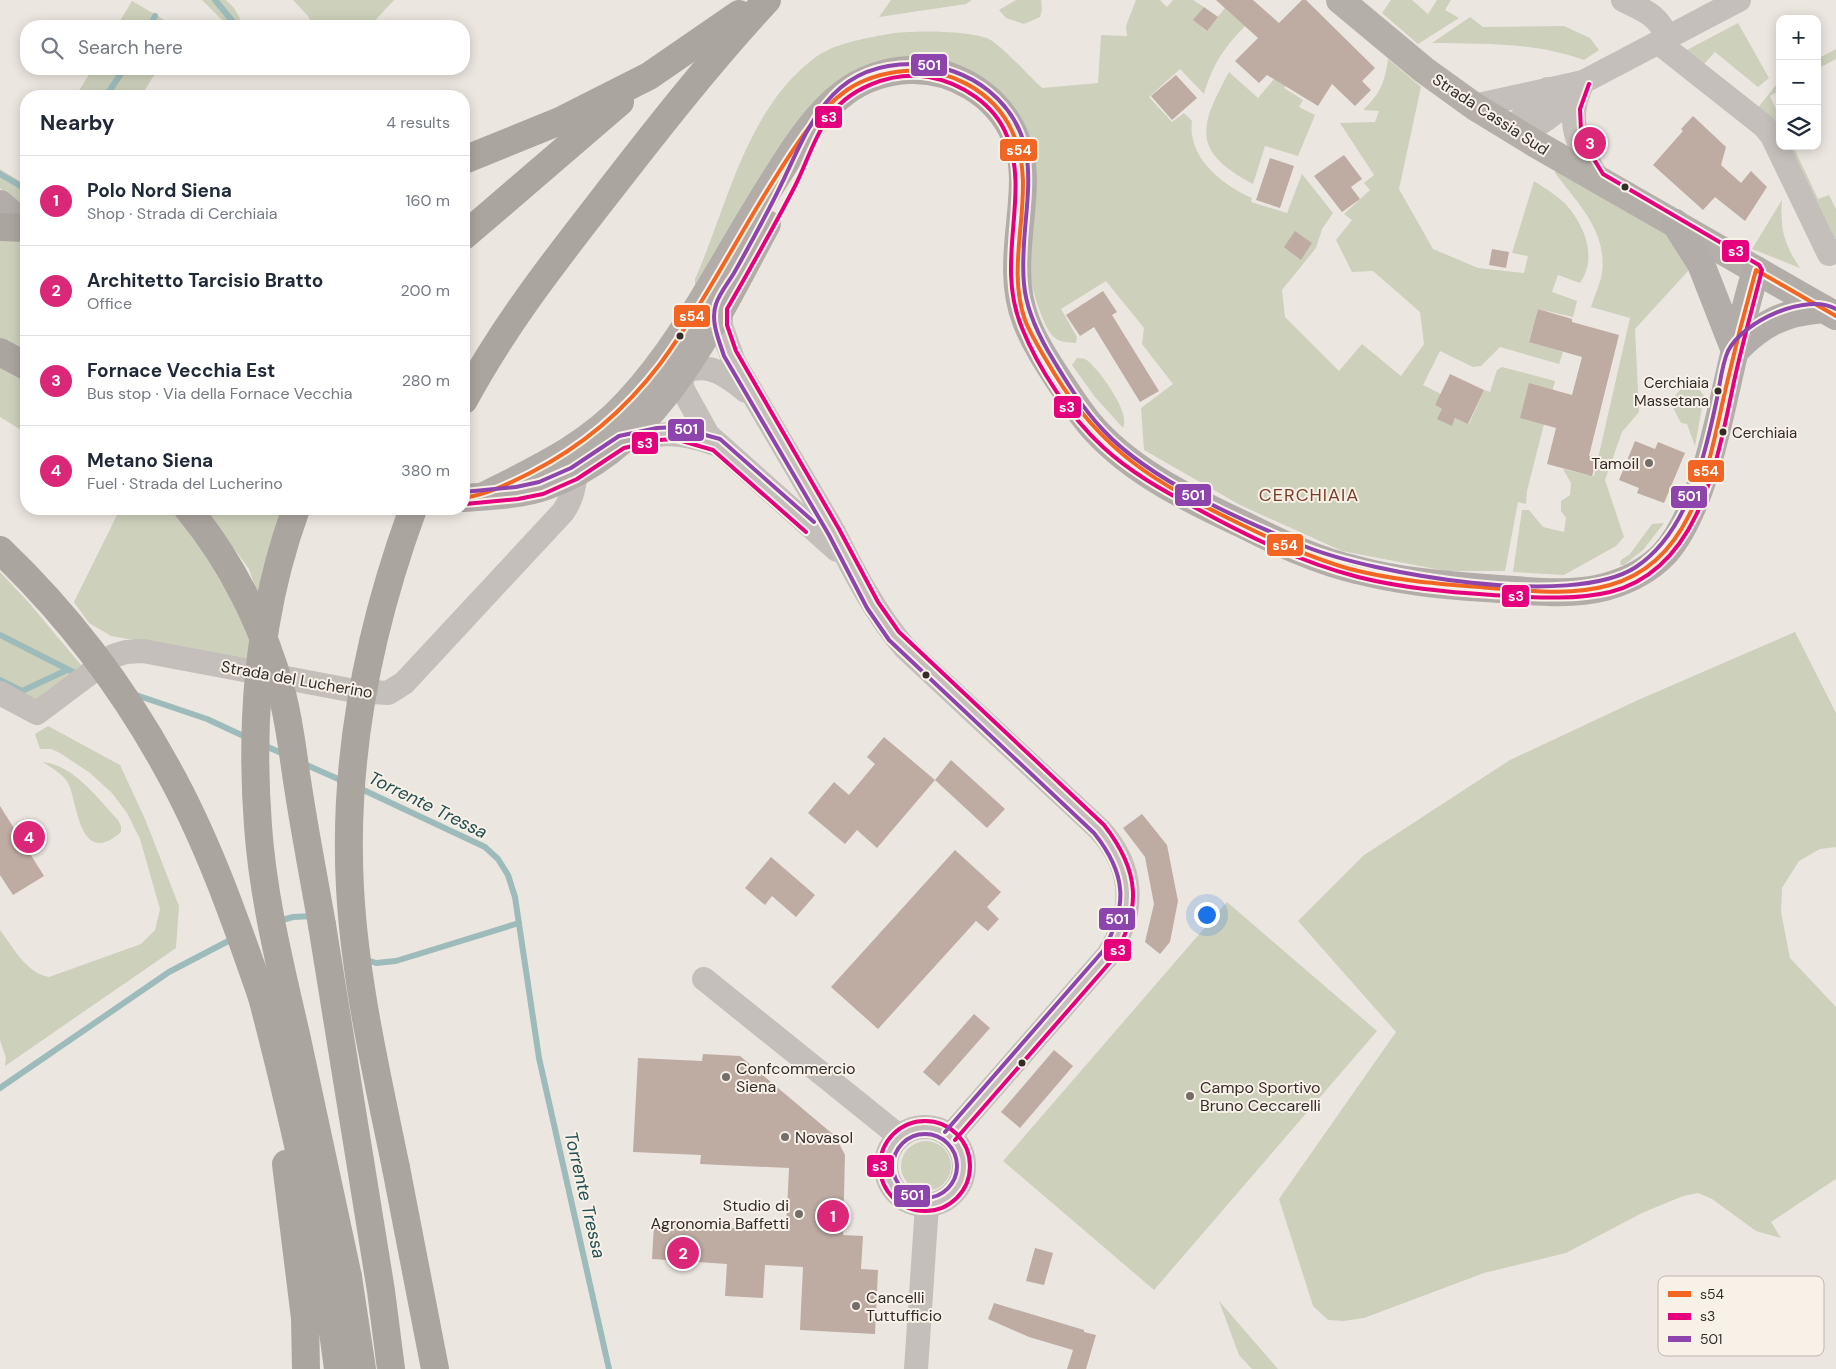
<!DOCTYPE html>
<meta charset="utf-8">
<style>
body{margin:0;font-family:"DM Sans",sans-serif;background:#f6f6f7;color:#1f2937}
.controls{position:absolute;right:15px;top:15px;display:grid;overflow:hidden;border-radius:10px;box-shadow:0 2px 12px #0003}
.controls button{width:45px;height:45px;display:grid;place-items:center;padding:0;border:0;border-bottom:1px solid #e0e1e3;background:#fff;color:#1f2937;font:25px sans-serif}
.you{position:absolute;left:1206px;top:914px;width:18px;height:18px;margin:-12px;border:4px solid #fff;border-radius:50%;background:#1a73e8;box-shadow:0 0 0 8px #1a73e833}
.badge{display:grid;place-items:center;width:32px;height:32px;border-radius:50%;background:#db2777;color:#fff;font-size:16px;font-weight:700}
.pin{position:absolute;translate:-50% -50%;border:2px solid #fff;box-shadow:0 1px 5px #0006}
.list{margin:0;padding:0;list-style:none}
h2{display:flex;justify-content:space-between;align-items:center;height:65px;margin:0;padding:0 20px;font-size:21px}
h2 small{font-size:16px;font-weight:400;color:#747a83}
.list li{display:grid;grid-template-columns:32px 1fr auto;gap:15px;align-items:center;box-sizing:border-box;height:90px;padding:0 20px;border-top:1px solid #e0e1e3}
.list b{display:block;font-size:19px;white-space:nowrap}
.list p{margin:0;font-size:16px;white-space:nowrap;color:#747a83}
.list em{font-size:16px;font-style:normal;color:#747a83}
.icon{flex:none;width:28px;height:28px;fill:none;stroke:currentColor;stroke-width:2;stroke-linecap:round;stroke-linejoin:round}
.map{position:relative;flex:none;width:1836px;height:1369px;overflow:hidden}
.search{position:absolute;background:#fff;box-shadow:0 2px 12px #0003;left:20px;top:20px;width:450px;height:55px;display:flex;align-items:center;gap:12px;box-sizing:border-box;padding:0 18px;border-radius:20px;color:#747a83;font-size:19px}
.panel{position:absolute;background:#fff;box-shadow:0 2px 12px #0003;left:20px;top:90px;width:450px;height:425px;border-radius:20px}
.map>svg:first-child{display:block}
.green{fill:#cdd0bb}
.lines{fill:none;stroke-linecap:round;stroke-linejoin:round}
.stream{stroke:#9ebbbb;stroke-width:6}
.building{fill:#beaca3}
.street{stroke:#c4bfba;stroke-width:24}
.secondary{stroke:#b5afaa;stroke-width:28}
.primary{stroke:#b3ada9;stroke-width:28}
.highway{stroke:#aba59f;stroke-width:28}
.highway-bridge{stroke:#aba59f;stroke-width:28}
.bus-1-casing{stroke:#f8f1e8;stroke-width:8}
.bus-2-casing{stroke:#f8f1e8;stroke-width:8}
.bus-3-casing{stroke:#f8f1e8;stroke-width:8}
.bus-1{stroke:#f26522;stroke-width:4}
.bus-2{stroke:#e5007d;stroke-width:4}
.bus-3{stroke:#8e44ad;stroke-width:4}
.bus-dot{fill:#352c28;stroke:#f8f1e8;stroke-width:2}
.poi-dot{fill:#756d68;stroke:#f8f1e8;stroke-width:2}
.labels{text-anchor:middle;stroke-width:4;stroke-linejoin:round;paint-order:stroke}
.bus-label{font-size:15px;fill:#352c28;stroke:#f8f1e8;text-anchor:end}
.street-label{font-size:16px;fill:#352c28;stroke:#f8f1e8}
.poi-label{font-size:16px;fill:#352c28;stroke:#f8f1e8;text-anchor:start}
.neighbourhood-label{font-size:18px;letter-spacing:1px;fill:#7e3d27;stroke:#f8f1e8}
.water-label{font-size:18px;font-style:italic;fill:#214f53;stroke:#f8f1e8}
.key{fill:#f8f1e8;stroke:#beb6ae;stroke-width:1}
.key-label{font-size:14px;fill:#352c28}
.line-badge{stroke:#f8f1e8;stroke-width:2}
.badge-label{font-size:14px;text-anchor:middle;font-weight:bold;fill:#fff}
</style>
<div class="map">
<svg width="1836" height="1369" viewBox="0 0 1836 1369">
<rect width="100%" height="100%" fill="#ece6e0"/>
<g class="green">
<polygon points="202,0 226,0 234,8 244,26 219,26 222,20"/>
<polygon points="293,0 394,0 370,26 313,26 308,16"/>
<polygon points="891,0 972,0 966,4 879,17"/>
<polygon points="1016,0 1041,0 1042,10 1040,17 1024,24 1006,18 999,10"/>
<path d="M1136,0H1160L1167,7L1173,0H1193L1204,7L1194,20L1206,31L1225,8L1245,26C1223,49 1213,64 1204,94L1180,69L1149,97L1172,122L1184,113L1192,121C1187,158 1223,185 1252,198L1251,202L1287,213L1302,174L1333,213L1322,229L1316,248L1282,290L1285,317L1339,371L1362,344L1401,376L1424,344L1420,312L1373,271L1352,272L1336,240L1352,220L1344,214L1370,190L1364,183L1374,175L1340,123L1375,122L1379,111L1363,110C1380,94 1385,82 1388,59L1421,87L1399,189L1433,249L1478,268L1524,273L1528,256L1512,253L1534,181C1546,189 1559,196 1568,207C1586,228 1597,259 1580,283L1558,275L1552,292L1577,301L1573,317L1538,309L1529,341L1563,352L1559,364L1500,347L1481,366L1473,367L1440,351L1423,385L1441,394L1435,405L1442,409L1452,426L1455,418L1469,424L1484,390L1490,392L1497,370L1502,367L1555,381L1527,491L1526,504L1518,502L1505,571H1446L1342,551L1240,505L1144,450L1141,408L1173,384L1142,344L1144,328L1106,281L1061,309L1077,337L1076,343C1069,342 1061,343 1055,338C1026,315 1006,137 999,94L872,67L695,287V279C728,205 745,112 813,59C834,43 863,39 888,34C910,30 968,30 989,39C1000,44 1031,78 1042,88L1098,83L1101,35L1127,36L1126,26Z"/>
<polygon points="1391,0 1412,0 1428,14 1437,0 1451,0 1445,10 1459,18 1418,44 1382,13"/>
<polygon points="132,1 175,26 117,26"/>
<path d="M1470,17L1483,27L1564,26L1590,38L1599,50L1584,60C1535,42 1483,44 1432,43Z"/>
<polygon points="1738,23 1769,78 1758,87 1715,52 1703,65 1685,51"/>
<polygon points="1836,49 1836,59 1817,69 1817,59"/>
<path d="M1291,59L1296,68L1284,88L1303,100L1299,107L1315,115L1298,156L1265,146L1253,184C1191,151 1199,127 1229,72L1258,98Z"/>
<polygon points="92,69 158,69 141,96 76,96"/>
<polygon points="1780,80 1780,90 1770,96 1780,118 1780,137 1757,109"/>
<polygon points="1784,146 1793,146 1818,199 1829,195 1836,209 1836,239 1832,241"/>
<polygon points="0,169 24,184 26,181 26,211 0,188"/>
<path d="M1556,170L1664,231L1689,270L1635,329L1639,412L1622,432L1605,480L1624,537L1616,546L1564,575L1513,572L1522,510H1529L1543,527L1564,532L1566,518L1561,511V501L1570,495L1571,483L1563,469L1594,476L1630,318L1591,307C1594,298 1598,288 1601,278C1610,234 1579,205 1555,173Z"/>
<path d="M1782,200C1780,230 1784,244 1800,268L1752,249Z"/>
<polygon points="0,238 26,241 26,351 0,339"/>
<path d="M1077,358C1081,358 1085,358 1088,361C1100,371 1131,413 1123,428L1095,397L1072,365Z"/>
<polygon points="0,362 26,378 26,433 0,417"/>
<polygon points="1686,388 1699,389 1704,396 1695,446 1687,424 1681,423 1670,402 1680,390"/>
<polygon points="120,509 173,509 192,533 251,632 248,660 111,636 89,623 74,602"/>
<polygon points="205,509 282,509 261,605 249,569"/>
<polygon points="1664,523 1643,550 1624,565 1620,565 1621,560 1630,554 1652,524"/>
<polygon points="0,572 30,604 81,665 30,704 0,685"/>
<polygon points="1795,632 1836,713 1836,847 1820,849 1799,861 1782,888 1781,912 1790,958 1836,1007 1836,1179 1771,1222 1781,1238 1756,1231 1712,1199 1698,1193 1683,1196 1642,1213 1566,1253 1484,1273 1364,1318 1343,1321 1328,1320 1313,1306 1279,1199 1396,1032 1298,921 1364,855 1510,760 1638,700"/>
<path d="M48,726L120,765L145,819L179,906L176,948L5,1066L6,1058L0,1040V930C13,947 26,973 49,977L141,944L155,930L160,909L140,839L127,813L112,793L90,773L60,753L51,749H40L35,734Z"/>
<path d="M43,762C74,765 98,799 118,820L121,826V832C80,868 78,806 69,785C65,775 51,768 43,762Z"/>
<polygon points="1227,902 1377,1031 1154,1290 1003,1161"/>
<circle cx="926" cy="1166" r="25"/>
<polygon points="1219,1301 1278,1369 1252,1369 1239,1355"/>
</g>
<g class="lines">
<g class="stream">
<polyline points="215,0 234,23"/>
<polyline points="150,26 155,16"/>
<polyline points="106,96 124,69"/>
<polyline points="0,174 26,189"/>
<polyline points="0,635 79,675"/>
<polyline points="0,680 22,691 67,670"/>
<polyline points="133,694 207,719 250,739"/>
<polyline points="261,744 286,755"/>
<polyline points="302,763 345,782"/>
<polyline points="357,787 485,847 498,859 508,875 515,897 539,1058 609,1369"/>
<polyline points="279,921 293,917 313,916"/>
<polyline points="364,959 376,963 396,961 519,923"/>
<polyline points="0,1088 169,972 234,938"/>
</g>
</g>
<g class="building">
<polygon points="1216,0 1253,0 1279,23 1302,0 1306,0 1375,68 1362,81 1371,90 1355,106 1332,84 1318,106 1267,75 1259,83 1235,61 1258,38"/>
<polygon points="1204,7 1218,17 1207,31 1193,20"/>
<polygon points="1176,75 1197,98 1172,120 1151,96"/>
<polygon points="1693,116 1726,147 1721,165 1741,183 1751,171 1767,187 1745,221 1715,197 1703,210 1653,165 1683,131 1681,129"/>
<polygon points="1344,155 1362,179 1351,187 1360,199 1342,212 1314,176"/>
<polygon points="1270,158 1294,166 1280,208 1256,200"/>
<polygon points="1295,231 1312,243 1301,260 1284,247"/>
<polygon points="1492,249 1509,252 1506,268 1489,265"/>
<polygon points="1103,291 1117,312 1112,315 1159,391 1140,402 1094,327 1080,336 1066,315"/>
<polygon points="1538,309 1572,319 1572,322 1619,335 1589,456 1597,458 1592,476 1547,464 1556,428 1520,418 1529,383 1572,395 1582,357 1529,342"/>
<polygon points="1450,374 1484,390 1468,424 1455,418 1452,426 1437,419 1442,409 1435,405"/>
<polygon points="1635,441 1655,449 1658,442 1685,453 1664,503 1637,493 1639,488 1619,480"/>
<polygon points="884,737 935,780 877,848 857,830 845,844 808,813 834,782 849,795 875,764 867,757"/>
<polygon points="951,760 1005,809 987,828 935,780"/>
<polygon points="0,806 44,876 13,895 0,875"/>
<polygon points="1142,814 1167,845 1178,901 1170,942 1160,954 1145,942 1154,904 1145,857 1123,828"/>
<polygon points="955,850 1001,892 987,907 999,919 988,931 976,921 878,1029 831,987"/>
<polygon points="771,857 815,895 796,917 772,896 765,905 745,888"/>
<polygon points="974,1014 990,1028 939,1086 923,1072"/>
<polygon points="1054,1050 1073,1066 1020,1128 1001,1112"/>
<polygon points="703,1054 740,1056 835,1136 845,1155 843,1235 863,1236 861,1269 878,1270 875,1334 800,1330 803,1267 765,1265 763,1298 725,1296 727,1264 652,1259 654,1224 786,1231 789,1168 700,1164 701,1155 633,1152 638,1058 702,1061"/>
<polygon points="1035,1248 1053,1253 1044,1285 1026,1281"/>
<polygon points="994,1303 1084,1330 1084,1332 1096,1335 1086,1369 1067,1369 1073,1350 1029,1337 988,1319"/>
</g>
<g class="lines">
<g class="street">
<path d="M1623,0C1645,11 1657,14 1668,38"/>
<polyline points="1659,43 1764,126 1772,136 1829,254 1836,251"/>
<path d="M1548,89L1520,120L1517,133C1547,125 1564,105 1583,82"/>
<path d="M1580,89C1565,125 1580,148 1598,179"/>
<polyline points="1474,106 1583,82 1739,0"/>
<path d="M721,307V326L734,362L834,532C854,572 875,613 905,648L1099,829C1135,868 1136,911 1108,955L950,1136"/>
<polyline points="682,361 682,388 708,435 837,550"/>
<path d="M671,378C702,359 721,370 746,391"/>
<path d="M621,442C662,432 676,431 716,444"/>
<path d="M0,693L37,713L113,656L126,652L143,651L355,691L388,693L404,683L563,512C577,492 573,478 580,457"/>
<polyline points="704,979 899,1136"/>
<circle cx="925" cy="1166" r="39"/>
<polyline points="916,1369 927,1205"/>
</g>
<polyline class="secondary" points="1340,0 1424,70 1474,106 1536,144 1756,270"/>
<g class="primary">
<polyline points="0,204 26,226"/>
<polyline points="1675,223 1701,264 1735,351"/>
<path d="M1735,351C1763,322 1785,312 1824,309"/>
<path d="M486,495C537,469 588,446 627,403C685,341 725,258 770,187C790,155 814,115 844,93C862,79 886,71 909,70C952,68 996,94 1014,134C1039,188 1001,257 1026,321C1034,342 1047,362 1060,382C1071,398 1081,415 1095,430C1135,474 1193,501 1246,526C1282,544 1318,561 1357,570C1399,581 1442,585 1485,588C1524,590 1567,597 1605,587C1627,581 1649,570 1665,553C1701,512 1717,429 1729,376C1737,340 1746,305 1756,270L1836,316"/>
<path d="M464,498C491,496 521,495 546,486C659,447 714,321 767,224"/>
</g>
<g class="highway">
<polyline points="464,160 560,121 649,76 739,14"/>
<polyline points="0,227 26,228"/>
<polyline points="464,236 620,102"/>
<polyline points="0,352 26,366"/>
<path d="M464,400C502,329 550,267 599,204C654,133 706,66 767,0"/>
<polyline points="322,925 381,1291 391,1369"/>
<path d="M262,997C294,1120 322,1243 338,1369"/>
<polyline points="286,1164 305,1318 306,1369"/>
<polyline points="396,1168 435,1369"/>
<polyline points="348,1277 362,1369"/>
</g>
<g class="highway-bridge">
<path d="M188,509C232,562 264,627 282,694C290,724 293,756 298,787C305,833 314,879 322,925"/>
<path d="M296,509C259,610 250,720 258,826C263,898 281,969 297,1039C314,1118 331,1198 348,1277"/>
<path d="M0,550C66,613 122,686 166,766C207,839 235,919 262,997"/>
<path d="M396,1168C377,1075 355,982 350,888C343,759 369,629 413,509"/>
</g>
<g class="bus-1-casing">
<path id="bus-1" d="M464,498C488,494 508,484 530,473C581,447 625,410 660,364C704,304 737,237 777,175C796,145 817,111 847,90C863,79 884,73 904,71C947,67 993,90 1012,131C1040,190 1003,258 1025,320C1032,338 1044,356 1054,373C1103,453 1156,483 1238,523C1275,541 1311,558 1350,569C1396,581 1443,584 1490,588C1531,591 1571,596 1610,585C1696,561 1709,461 1726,387C1735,348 1745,309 1756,270L1836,316"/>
</g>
<g class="bus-2-casing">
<g id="bus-2">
<polyline points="465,504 518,499 543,494 577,479 624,448 659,440 675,439 713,450 806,532"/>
<circle cx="925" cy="1166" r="45"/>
<path d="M955,1140L1113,959C1142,908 1140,871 1104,825L899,632L878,602L839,529L736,351L727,325V309C750,269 772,230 793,190C805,168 812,142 826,121C847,88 891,71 929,77C962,83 995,105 1007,136C1031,197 994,261 1022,328C1038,368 1071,418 1103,447C1130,472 1162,490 1194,507C1247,536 1300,562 1358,577C1402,588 1447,592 1492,595C1531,597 1572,601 1610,592C1702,569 1718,455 1735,377C1743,341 1753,306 1762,270L1759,265L1603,174L1587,148L1581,130L1580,109L1589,84"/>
</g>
</g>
<g class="bus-3-casing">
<g id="bus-3">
<polyline points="464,492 516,487 539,482 571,468 619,436 657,428 676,427 720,439 814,522"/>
<path d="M945,1132L1103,951C1128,906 1127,874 1094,833L889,640L867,608L829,535L724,356C719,340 710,321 716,304C719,294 728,283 734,273C747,250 760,226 772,203C807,137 822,62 915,64C941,65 968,74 989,91C1054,144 1017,215 1024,284C1026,308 1036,330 1048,351C1064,378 1082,408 1104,431C1151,481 1241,520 1304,546C1373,574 1572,609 1636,567C1687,533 1704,460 1716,403C1720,386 1721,367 1728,351C1743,321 1807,292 1836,309"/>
<circle cx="925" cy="1166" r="32"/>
</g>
</g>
<use href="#bus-1" class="bus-1"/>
<use href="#bus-2" class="bus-2"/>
<use href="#bus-3" class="bus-3"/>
</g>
<g class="bus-dot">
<circle cx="1625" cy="187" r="4.5"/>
<circle cx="680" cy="336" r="4.5"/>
<circle cx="1718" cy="391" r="4.5"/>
<circle cx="1723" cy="432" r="4.5"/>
<circle cx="926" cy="675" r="4.5"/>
<circle cx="1022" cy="1063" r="4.5"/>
</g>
<g class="poi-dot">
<circle cx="1649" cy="463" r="5"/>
<circle cx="726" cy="1077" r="5"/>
<circle cx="1190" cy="1096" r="5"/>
<circle cx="785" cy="1137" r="5"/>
<circle cx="799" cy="1214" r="5"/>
<circle cx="856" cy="1306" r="5"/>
</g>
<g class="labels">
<g class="bus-label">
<text x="1709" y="388">Cerchiaia<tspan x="1709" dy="18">Massetana</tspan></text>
<text x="1732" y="438" text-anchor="start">Cerchiaia</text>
</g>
<g class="street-label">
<text transform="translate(1491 114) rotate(33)" y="6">Strada Cassia Sud</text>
<text transform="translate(297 679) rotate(10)" y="6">Strada del Lucherino</text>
</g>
<g class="poi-label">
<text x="1639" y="469" text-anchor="end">Tamoil</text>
<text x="736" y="1074">Confcommercio<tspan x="736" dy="18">Siena</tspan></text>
<text x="1200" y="1093">Campo Sportivo<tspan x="1200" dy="18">Bruno Ceccarelli</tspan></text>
<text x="795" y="1143">Novasol</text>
<text x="789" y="1211" text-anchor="end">Studio di<tspan x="789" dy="18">Agronomia Baffetti</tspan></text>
<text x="866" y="1303">Cancelli<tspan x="866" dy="18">Tuttufficio</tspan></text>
</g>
<g class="neighbourhood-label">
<text x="1309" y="501">CERCHIAIA</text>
</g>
<g class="water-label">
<text transform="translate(428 805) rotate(26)" y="6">Torrente Tressa</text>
<text transform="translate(585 1195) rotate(77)" y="6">Torrente Tressa</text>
</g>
</g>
<rect x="1658" y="1276" width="166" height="80" rx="8" class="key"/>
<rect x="1668" y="1291" width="23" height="6" fill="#f26522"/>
<rect x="1668" y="1313" width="23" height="7" fill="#e5007d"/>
<rect x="1668" y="1336" width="23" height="6" fill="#8e44ad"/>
<g class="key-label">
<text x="1700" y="1299">s54</text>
<text x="1700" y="1321">s3</text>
<text x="1700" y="1344">501</text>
</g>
<g class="line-badge">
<rect x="910" y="53" width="38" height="24" rx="5" fill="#8e44ad"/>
<rect x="814" y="105" width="29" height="24" rx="5" fill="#e5007d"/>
<rect x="999" y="138" width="39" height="24" rx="5" fill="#f26522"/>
<rect x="1721" y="239" width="29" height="24" rx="5" fill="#e5007d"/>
<rect x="673" y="304" width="38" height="24" rx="5" fill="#f26522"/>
<rect x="1053" y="395" width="29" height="24" rx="5" fill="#e5007d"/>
<rect x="667" y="418" width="38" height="24" rx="5" fill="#8e44ad"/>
<rect x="631" y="431" width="28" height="24" rx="5" fill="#e5007d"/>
<rect x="1687" y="459" width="38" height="24" rx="5" fill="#f26522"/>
<rect x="1174" y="483" width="38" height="24" rx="5" fill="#8e44ad"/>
<rect x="1670" y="485" width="38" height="24" rx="5" fill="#8e44ad"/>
<rect x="1266" y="533" width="38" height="24" rx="5" fill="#f26522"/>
<rect x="1501" y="584" width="29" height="24" rx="5" fill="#e5007d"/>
<rect x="1098" y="907" width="38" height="24" rx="5" fill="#8e44ad"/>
<rect x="1103" y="938" width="29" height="24" rx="5" fill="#e5007d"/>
<rect x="866" y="1154" width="29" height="24" rx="5" fill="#e5007d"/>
<rect x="893" y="1184" width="38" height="24" rx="5" fill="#8e44ad"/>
</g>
<g class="badge-label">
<text x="929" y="70">501</text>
<text x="829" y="122">s3</text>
<text x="1019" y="155">s54</text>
<text x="1736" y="256">s3</text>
<text x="692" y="321">s54</text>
<text x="1067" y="412">s3</text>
<text x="686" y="434">501</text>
<text x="645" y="448">s3</text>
<text x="1706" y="476">s54</text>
<text x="1193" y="500">501</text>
<text x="1689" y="501">501</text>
<text x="1285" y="550">s54</text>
<text x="1516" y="601">s3</text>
<text x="1117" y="924">501</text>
<text x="1118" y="955">s3</text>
<text x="880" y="1171">s3</text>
<text x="912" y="1200">501</text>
</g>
</svg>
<div class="controls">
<button>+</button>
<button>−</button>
<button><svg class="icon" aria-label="layers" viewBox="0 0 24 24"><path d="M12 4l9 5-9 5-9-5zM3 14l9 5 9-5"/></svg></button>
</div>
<div class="you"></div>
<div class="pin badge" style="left:833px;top:1216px">1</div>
<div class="pin badge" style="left:683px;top:1253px">2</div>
<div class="pin badge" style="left:1590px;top:143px">3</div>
<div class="pin badge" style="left:29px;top:837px">4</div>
<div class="search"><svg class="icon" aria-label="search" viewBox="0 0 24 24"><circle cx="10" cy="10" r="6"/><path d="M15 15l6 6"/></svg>Search here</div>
<section class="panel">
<h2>Nearby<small>4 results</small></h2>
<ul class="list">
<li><span class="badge">1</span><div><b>Polo Nord Siena</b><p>Shop · Strada di Cerchiaia</p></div><em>160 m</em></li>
<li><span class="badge">2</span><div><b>Architetto Tarcisio Bratto</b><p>Office</p></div><em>200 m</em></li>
<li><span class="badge">3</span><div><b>Fornace Vecchia Est</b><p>Bus stop · Via della Fornace Vecchia</p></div><em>280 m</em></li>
<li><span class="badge">4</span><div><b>Metano Siena</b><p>Fuel · Strada del Lucherino</p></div><em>380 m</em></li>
</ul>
</section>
</div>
